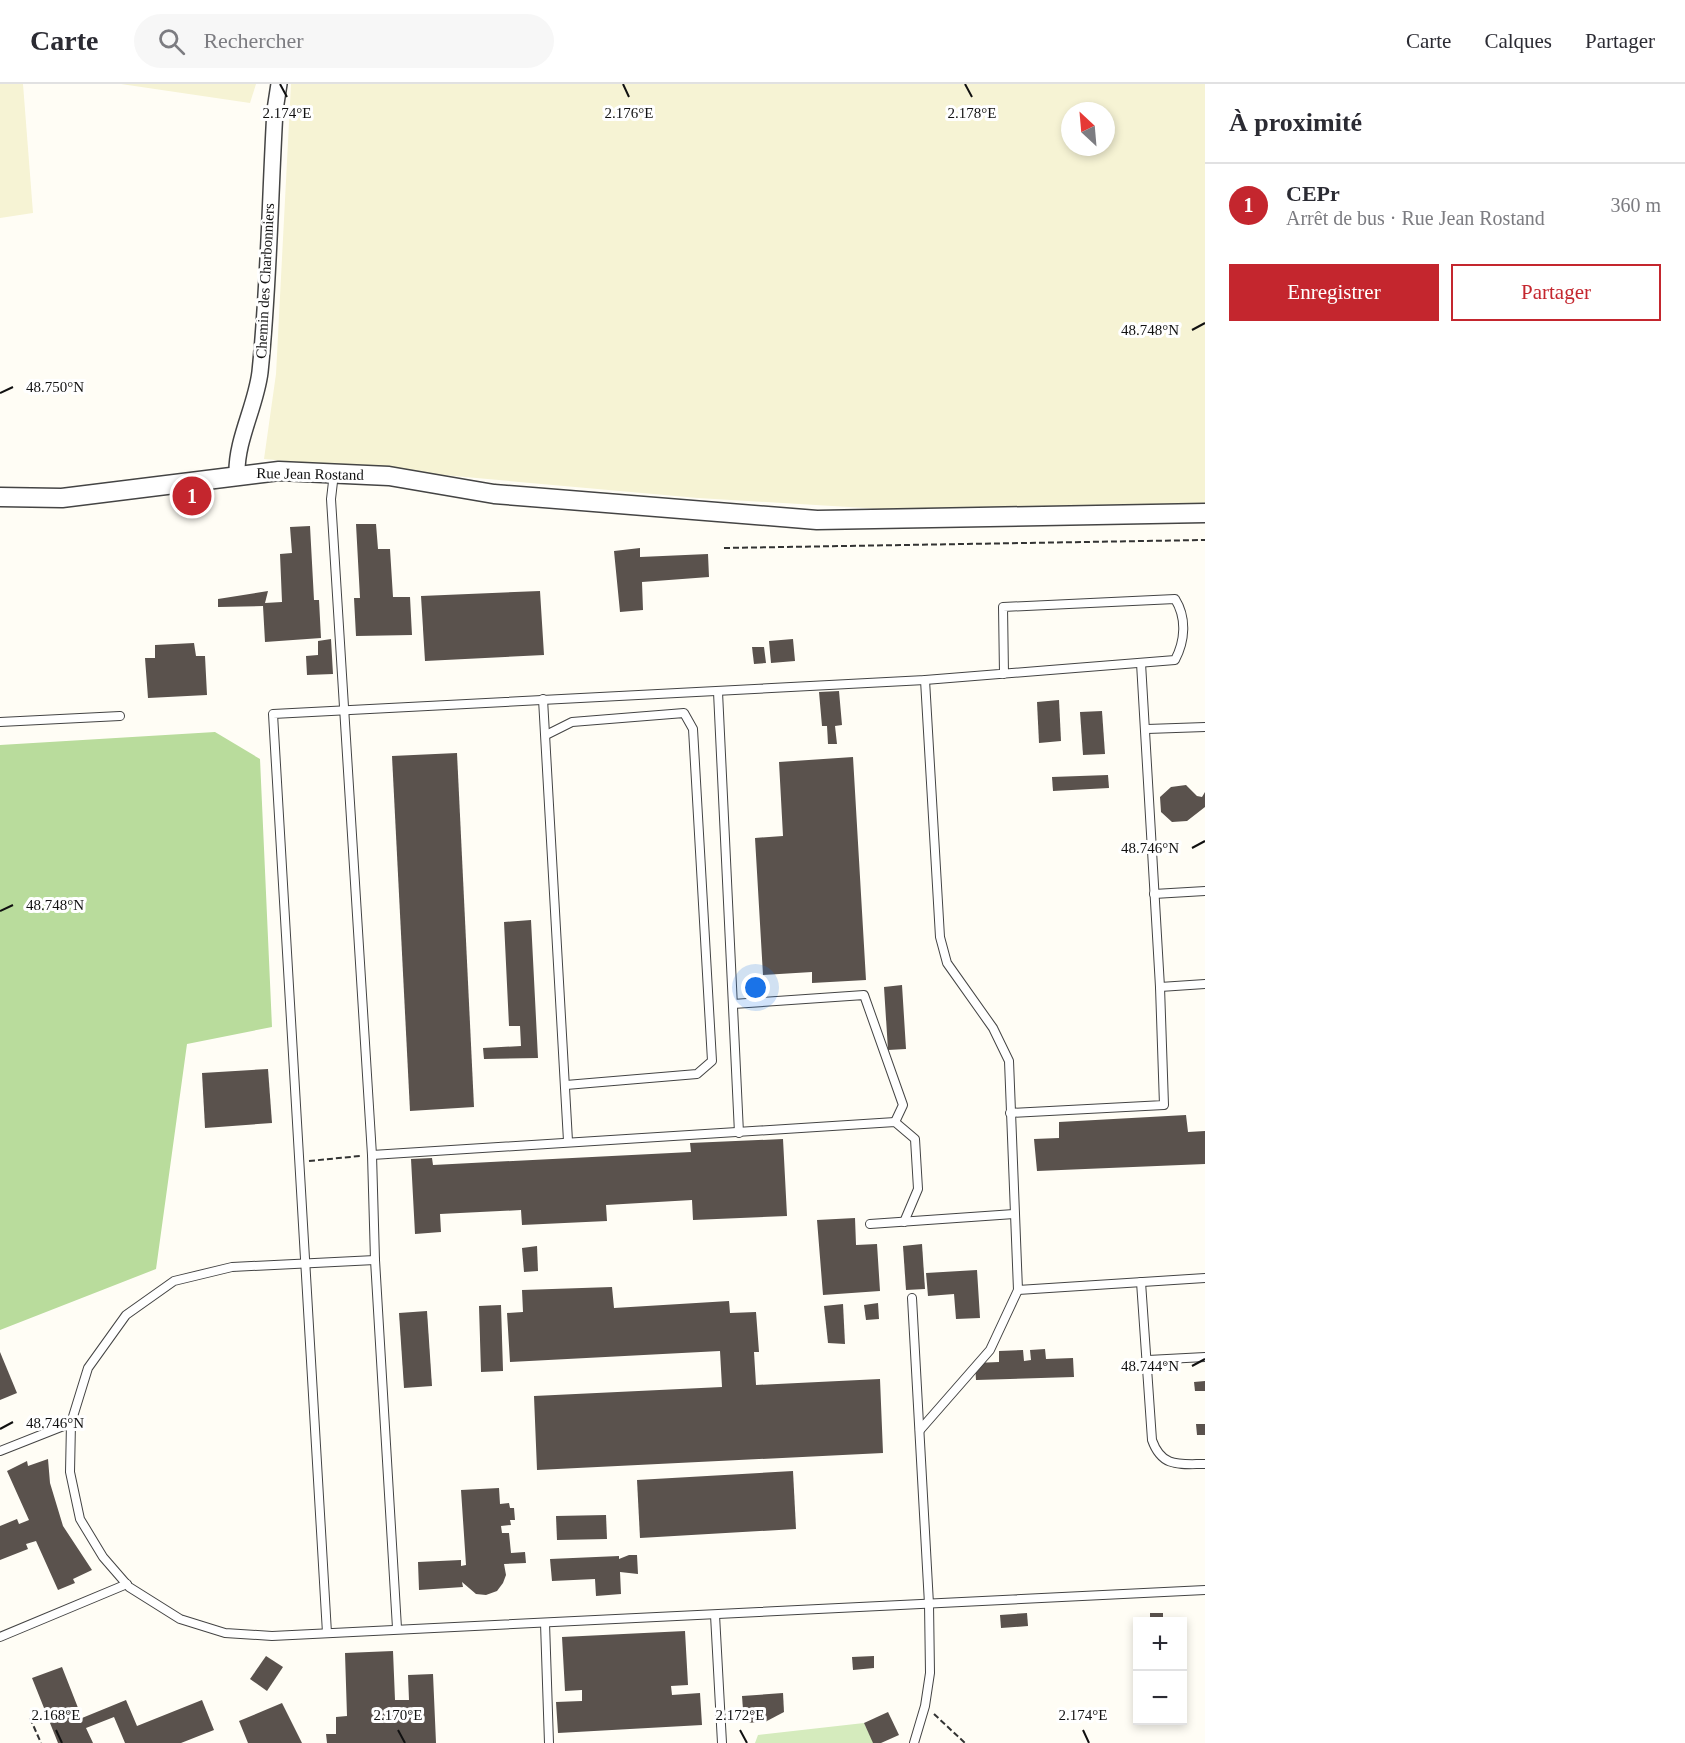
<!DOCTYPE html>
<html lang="fr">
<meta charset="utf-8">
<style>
body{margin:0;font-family:Georgia,serif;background:#f7f7f7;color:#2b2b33}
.controls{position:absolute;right:18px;bottom:18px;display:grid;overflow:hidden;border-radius:0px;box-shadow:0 3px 9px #0003}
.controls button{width:54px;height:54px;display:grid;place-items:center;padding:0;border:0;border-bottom:2px solid #e1e1e2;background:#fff;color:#2b2b33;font:30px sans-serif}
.compass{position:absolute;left:1061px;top:18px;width:54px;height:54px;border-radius:50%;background:#fff;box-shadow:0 3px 9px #0003;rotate:334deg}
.you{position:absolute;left:756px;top:904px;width:21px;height:21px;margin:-15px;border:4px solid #fff;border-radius:50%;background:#1a73e8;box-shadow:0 0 0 9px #1a73e833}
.badge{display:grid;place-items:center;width:39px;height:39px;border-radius:50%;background:#c4262e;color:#fff;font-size:20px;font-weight:700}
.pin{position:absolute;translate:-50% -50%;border:3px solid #fff;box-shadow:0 2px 6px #0006}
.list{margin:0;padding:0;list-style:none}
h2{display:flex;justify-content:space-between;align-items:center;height:78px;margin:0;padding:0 24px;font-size:26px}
h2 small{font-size:20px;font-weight:400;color:#7c7c81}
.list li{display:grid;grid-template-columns:39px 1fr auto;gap:18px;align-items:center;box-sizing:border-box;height:84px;padding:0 24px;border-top:2px solid #e1e1e2}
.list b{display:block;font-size:22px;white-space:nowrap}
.list p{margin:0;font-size:20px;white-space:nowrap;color:#7c7c81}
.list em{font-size:20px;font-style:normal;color:#7c7c81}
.actions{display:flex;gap:12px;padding:18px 24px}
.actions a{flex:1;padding:14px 0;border:2px solid #c4262e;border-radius:0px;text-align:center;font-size:21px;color:#c4262e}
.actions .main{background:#c4262e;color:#fff}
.icon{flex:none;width:33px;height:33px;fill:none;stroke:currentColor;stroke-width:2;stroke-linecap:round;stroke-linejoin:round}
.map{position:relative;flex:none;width:1205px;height:1659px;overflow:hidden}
header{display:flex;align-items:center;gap:36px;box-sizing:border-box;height:84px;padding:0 30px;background:#fff;border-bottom:2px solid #e1e1e2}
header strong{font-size:28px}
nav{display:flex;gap:33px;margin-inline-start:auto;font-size:21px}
.search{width:420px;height:54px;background:#f7f7f7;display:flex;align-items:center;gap:15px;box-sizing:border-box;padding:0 21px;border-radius:33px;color:#7c7c81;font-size:22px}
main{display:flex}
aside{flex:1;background:#fff}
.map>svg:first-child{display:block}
.farmland{fill:#f6f3d4;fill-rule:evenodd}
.green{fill:#d5ebbd}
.forest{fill:#b9dc9c}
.building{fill:#5a524d}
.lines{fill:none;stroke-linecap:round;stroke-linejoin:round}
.service-casing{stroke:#444;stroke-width:10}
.minor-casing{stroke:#444;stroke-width:18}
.tertiary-casing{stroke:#444;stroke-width:21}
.path{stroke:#333;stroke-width:2;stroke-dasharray:6 3;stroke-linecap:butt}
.service{stroke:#fff;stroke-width:8}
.minor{stroke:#fff;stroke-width:15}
.tertiary{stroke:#fff;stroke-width:18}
.ticks{fill:none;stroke:#111;stroke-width:2}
.labels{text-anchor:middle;stroke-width:6;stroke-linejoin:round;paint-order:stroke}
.street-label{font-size:15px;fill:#111;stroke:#fff}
.ticks-label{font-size:15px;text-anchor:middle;fill:#111;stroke:#fff;stroke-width:6;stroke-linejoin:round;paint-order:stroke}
</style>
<header>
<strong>Carte</strong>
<div class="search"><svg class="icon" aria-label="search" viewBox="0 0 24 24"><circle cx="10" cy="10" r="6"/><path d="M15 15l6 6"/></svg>Rechercher</div>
<nav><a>Carte</a><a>Calques</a><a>Partager</a></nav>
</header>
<main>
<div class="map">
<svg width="1205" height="1659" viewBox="0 0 1205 1659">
<rect width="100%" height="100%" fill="#fffdf5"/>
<g class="farmland">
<polygon points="0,0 23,0 33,129 0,134"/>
<polygon points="121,0 256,0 250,19"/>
<path d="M291,0H1205V420L882,425L698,414L264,375L276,290ZM1070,27H1106V63H1070Z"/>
</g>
<polygon class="green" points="864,1639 874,1659 755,1659 758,1651"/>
<polygon class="forest" points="215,648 260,675 272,943 187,960 156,1185 0,1246 0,661"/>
<g class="building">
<polygon points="356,440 376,440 378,465 390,465 393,513 410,513 412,551 356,552 354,514 360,514"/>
<polygon points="310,442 314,516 319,516 321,554 265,558 263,522 218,523 218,515 268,507 265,519 282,518 280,470 292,469 290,443"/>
<polygon points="640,464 640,473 708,470 709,493 642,498 643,526 620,528 614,467"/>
<polygon points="540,507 544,571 425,577 421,512"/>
<polygon points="331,555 333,590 307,591 306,572 318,571 318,557"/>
<polygon points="793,555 795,577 771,579 769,557"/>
<polygon points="194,559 196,572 205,572 207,611 148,614 145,574 155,574 155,561"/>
<polygon points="752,563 764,563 766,579 754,580"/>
<polygon points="839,607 842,641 835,642 837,660 828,660 827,642 822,642 819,608"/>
<polygon points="1059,616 1061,657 1039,659 1037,618"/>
<polygon points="1102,627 1105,670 1083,671 1080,628"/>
<polygon points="457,669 474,1023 410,1027 392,672"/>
<polygon points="853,673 866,896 812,899 812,888 763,891 755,754 783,752 779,678"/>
<polygon points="1108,691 1109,704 1053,707 1052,693"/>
<polygon points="1186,701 1197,712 1202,713 1205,708 1205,723 1187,737 1172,738 1161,728 1160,713 1171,703"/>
<polygon points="531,836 538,974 484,975 483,964 521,962 520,942 509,942 504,838"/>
<polygon points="902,901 906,965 888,966 884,903"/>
<polygon points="268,985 272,1039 205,1044 202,989"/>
<polygon points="1186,1031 1188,1048 1205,1047 1205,1080 1037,1087 1034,1055 1059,1054 1059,1038"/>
<polygon points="783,1055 787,1132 693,1136 692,1116 606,1121 607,1137 522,1141 521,1126 440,1130 441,1148 415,1150 411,1075 432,1074 433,1081 691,1068 690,1059"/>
<polygon points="855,1134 856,1161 877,1160 880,1207 823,1211 817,1136"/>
<polygon points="922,1160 925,1205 906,1206 903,1162"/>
<polygon points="537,1162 538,1187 524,1188 522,1164"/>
<polygon points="977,1186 980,1234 956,1235 954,1210 928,1212 926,1189"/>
<polygon points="612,1203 614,1224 729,1217 730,1229 756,1228 759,1268 754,1268 756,1301 880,1295 883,1369 537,1386 534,1312 722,1303 720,1267 510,1278 507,1229 523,1228 522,1206"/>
<polygon points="878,1219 879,1235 866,1236 864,1221"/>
<polygon points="843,1220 845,1260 828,1259 824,1222"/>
<polygon points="501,1221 503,1287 481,1288 479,1222"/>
<polygon points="427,1227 432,1302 404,1304 399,1229"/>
<polygon points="1045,1265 1046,1275 1073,1274 1074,1293 976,1296 975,1279 999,1278 999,1267 1023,1266 1024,1277 1031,1276 1030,1266"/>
<polygon points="0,1268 17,1309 0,1316"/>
<polygon points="1205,1297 1205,1307 1195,1307 1194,1298"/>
<polygon points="1196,1340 1205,1340 1205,1351 1197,1351"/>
<polygon points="48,1375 50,1399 63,1442 92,1486 73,1495 75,1499 58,1506 36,1457 26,1460 28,1465 0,1476 0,1442 17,1435 19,1440 29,1436 7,1387 27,1377 28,1382"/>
<polygon points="793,1387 796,1445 640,1454 637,1396"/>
<polygon points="499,1404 500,1420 509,1419 510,1424 514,1424 515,1436 510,1436 511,1441 501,1442 502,1449 509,1449 511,1469 525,1468 526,1479 504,1480 506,1491 503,1499 497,1507 486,1511 476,1510 462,1498 463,1503 419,1506 418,1478 461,1476 461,1482 466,1481 461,1406"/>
<polygon points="606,1431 607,1455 557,1456 556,1432"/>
<polygon points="629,1471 637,1471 638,1490 620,1488 621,1510 596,1512 595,1495 552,1497 550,1475 619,1472 619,1475"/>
<polygon points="1027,1529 1028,1542 1001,1544 1000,1531"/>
<rect x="1150" y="1529" width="13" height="9"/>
<polygon points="685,1547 688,1601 671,1602 672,1611 700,1609 702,1641 558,1649 556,1618 582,1617 582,1606 565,1607 562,1553"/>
<polygon points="393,1567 395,1616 409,1616 408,1591 433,1590 436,1659 327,1659 326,1650 336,1650 336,1633 347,1632 345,1569"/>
<polygon points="266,1572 283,1583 267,1607 250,1595"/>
<polygon points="874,1572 874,1584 853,1586 852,1573"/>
<polygon points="62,1583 82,1634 126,1616 137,1642 202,1616 214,1646 181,1659 125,1659 114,1633 86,1644 93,1659 58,1659 32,1594"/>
<polygon points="783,1609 784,1628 765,1638 744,1639 742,1612"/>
<polygon points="282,1619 302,1659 248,1659 239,1637"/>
<polygon points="888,1628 899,1651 881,1659 873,1659 864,1639"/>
</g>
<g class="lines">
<g class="service-casing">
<g id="service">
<polyline points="334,389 331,415 372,1071 375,1176 397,1544"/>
<polyline points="925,596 940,853 947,879 993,944 1009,977 1018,1206 1205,1194"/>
<polyline points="718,608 739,1049"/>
<polyline points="543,615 568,1057"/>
<polyline points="0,638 120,632"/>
<polyline points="1147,645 1205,643"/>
<polyline points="546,651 572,638 684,629 693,645 712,977 697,990 566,1001"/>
<polyline points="1154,810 1205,807"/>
<polyline points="1160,903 1205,900"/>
<polyline points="733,920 864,911 903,1021 895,1038"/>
<polyline points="1010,1029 1164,1021 1160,903 1141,579"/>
<polyline points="372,1071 895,1038 915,1055 918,1105 904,1138"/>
<polyline points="870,1140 1014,1130"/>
<polyline points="375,1176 232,1183 174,1197 126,1231 88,1284 71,1339 70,1388 80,1435 103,1473 129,1503 180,1535 225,1549 272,1552 1205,1506"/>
<path d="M1141,1198L1152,1356C1162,1384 1179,1380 1205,1380"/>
<polyline points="912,1214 929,1520 930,1589 925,1622 914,1659"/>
<polyline points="1148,1276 1205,1273"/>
<polyline points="920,1346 990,1266 1018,1206"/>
<polyline points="0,1367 71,1339"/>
<polyline points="715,1531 722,1659"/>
<polyline points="545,1539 549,1659"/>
<path d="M327,1549L273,630L925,596C1008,589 1092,583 1175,576C1185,557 1187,534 1175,515L1003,523L1004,590"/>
<polyline points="0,1553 127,1500"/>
</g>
</g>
<g class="minor-casing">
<path id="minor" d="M237,390C236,356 256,322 260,288C269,201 270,113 275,26L279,0"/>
</g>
<g class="tertiary-casing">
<polyline id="tertiary" points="0,413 62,414 279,387 389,392 494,410 817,436 1205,429"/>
</g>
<g class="path">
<polyline points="724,464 1205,456"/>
<polyline points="309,1077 360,1072"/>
<polyline points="934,1630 965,1659"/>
<polyline points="30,1634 41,1659"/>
</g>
<use href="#service" class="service"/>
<use href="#minor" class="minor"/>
<use href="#tertiary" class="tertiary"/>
</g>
<path class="ticks" d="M280,0L287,13M623,0L629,13M965,0L972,13M1192,246L1205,239M0,309L13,303M1192,764L1205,757M0,827L13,821M1192,1282L1205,1275M0,1345L13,1338M56,1646L62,1659M398,1646L405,1659M740,1646L747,1659M1083,1646L1089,1659"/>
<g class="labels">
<g class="street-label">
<text transform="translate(265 197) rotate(-87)" y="5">Chemin des Charbonniers</text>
<text transform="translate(310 390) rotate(1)" y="5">Rue Jean Rostand</text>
</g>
</g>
<g class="ticks-label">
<text x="287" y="34">2.174°E</text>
<text x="629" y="34">2.176°E</text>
<text x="972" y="34">2.178°E</text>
<text x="1150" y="251">48.748°N</text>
<text x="55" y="308">48.750°N</text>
<text x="1150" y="769">48.746°N</text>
<text x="55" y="826">48.748°N</text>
<text x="1150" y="1287">48.744°N</text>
<text x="55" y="1344">48.746°N</text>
<text x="56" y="1636">2.168°E</text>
<text x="398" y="1636">2.170°E</text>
<text x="740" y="1636">2.172°E</text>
<text x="1083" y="1636">2.174°E</text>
</g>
</svg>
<div class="controls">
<button>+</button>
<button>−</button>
</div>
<svg class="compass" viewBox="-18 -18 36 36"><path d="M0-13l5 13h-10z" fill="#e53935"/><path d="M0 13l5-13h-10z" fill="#7c7c81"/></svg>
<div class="you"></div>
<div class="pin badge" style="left:192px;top:412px">1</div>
</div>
<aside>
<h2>À proximité<small></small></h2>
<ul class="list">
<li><span class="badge">1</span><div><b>CEPr</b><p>Arrêt de bus · Rue Jean Rostand</p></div><em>360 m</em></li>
</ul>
<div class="actions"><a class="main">Enregistrer</a><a>Partager</a></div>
</aside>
</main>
